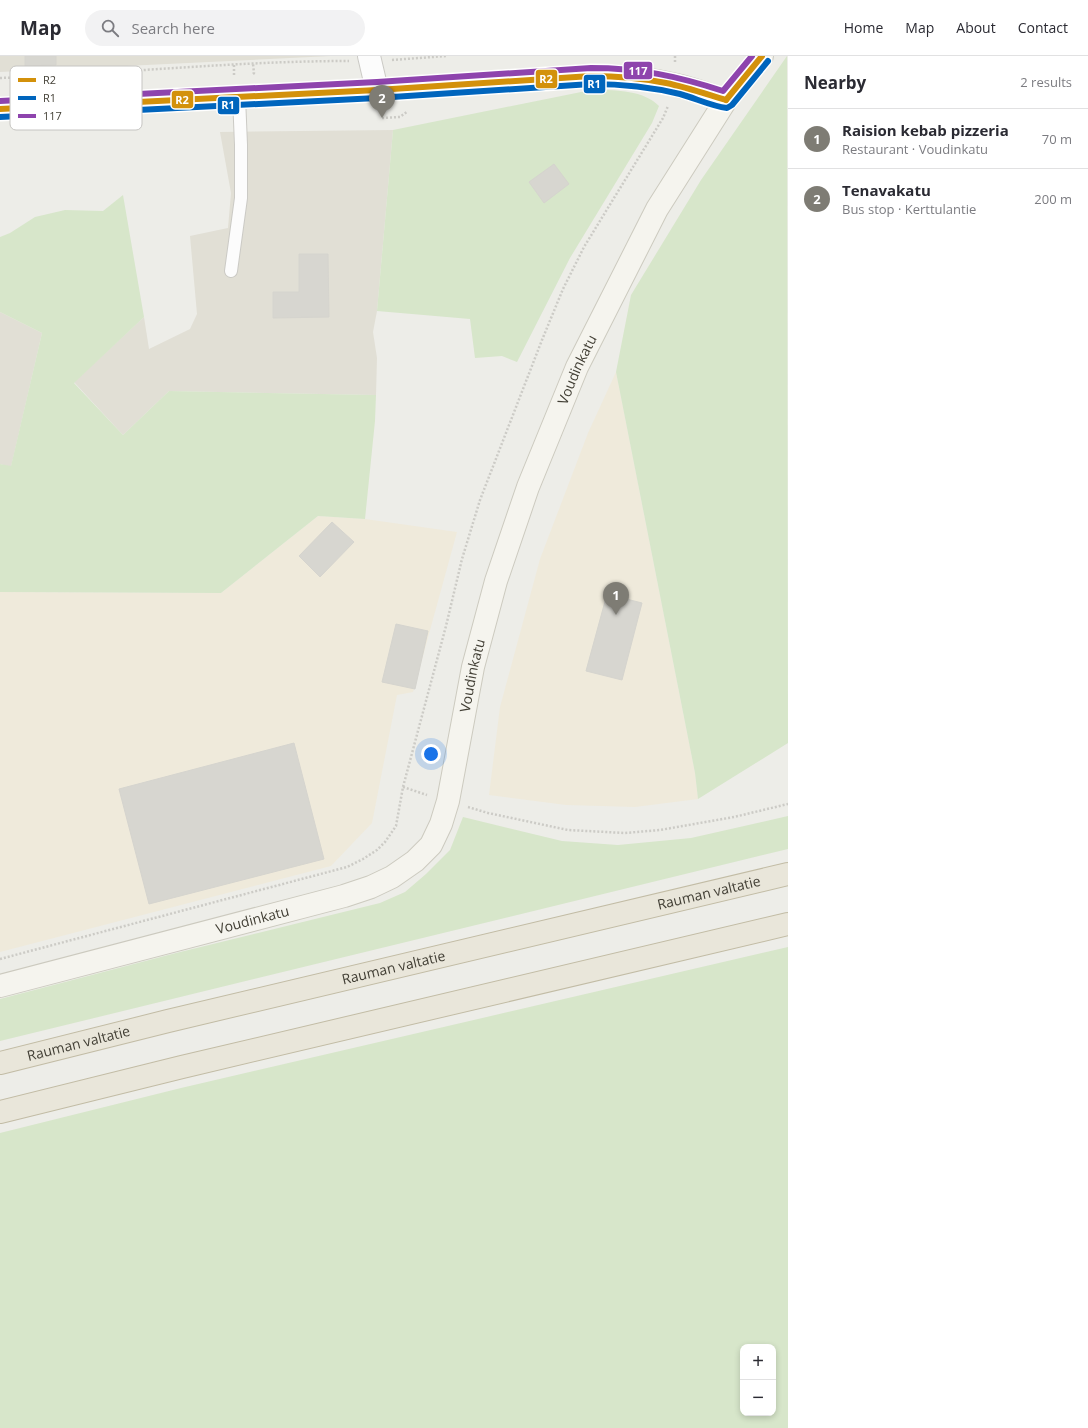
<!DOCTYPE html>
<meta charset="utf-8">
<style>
body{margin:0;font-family:"Open Sans",sans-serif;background:#f2f2f3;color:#2b2b33}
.controls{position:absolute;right:12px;bottom:12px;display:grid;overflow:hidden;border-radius:8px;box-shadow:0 2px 6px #0003}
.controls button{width:36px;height:36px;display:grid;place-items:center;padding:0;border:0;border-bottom:1px solid #e1e1e2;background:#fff;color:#2b2b33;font:20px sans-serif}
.you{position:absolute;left:431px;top:698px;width:14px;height:14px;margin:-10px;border:3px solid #fff;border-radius:50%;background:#1a73e8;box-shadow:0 0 0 6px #1a73e833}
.badge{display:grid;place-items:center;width:26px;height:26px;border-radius:50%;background:#7e7c74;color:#fff;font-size:13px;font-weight:700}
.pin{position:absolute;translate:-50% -33px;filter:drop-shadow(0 1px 2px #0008)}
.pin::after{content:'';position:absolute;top:21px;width:14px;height:12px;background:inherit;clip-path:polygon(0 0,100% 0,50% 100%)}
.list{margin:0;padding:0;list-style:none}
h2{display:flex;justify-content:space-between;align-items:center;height:52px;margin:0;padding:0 16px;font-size:17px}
h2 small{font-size:13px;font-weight:400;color:#7c7c81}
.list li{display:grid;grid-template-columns:26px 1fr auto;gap:12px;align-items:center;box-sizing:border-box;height:60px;padding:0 16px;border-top:1px solid #e1e1e2}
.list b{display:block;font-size:15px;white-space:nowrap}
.list p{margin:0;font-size:13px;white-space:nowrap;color:#7c7c81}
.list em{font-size:13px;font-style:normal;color:#7c7c81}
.icon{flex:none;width:22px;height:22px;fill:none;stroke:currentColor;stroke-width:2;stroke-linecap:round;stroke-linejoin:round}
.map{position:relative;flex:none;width:788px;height:1372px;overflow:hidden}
header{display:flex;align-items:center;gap:24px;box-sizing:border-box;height:56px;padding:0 20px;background:#fff;border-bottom:1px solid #e1e1e2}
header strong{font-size:19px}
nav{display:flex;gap:22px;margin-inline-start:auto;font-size:14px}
.search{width:280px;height:36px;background:#f2f2f3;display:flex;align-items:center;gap:10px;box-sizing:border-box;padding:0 14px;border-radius:22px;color:#7c7c81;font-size:15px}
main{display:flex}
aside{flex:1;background:#fff}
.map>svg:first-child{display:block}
.residential{fill:#e1dfd5}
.commercial{fill:#efeadb}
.green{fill:#d7e6ca;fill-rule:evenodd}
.building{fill:#d7d6d0;stroke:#d5d4ce}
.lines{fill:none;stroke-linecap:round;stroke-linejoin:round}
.lane-casing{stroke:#cbcac5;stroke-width:14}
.street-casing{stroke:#cbcac5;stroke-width:24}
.secondary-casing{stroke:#cccabf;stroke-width:24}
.highway-casing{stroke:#c2bca5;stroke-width:24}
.path{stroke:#cccbc6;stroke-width:2.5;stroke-dasharray:2 2;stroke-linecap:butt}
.lane{stroke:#fcfcfc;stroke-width:12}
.street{stroke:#fcfcfc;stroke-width:22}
.secondary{stroke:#f5f4ee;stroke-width:22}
.highway{stroke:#e9e6da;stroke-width:22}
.bus-1-casing{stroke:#fff;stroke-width:9}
.bus-2-casing{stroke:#fff;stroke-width:9}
.bus-3-casing{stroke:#fff;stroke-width:9}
.bus-1{stroke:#d3910b;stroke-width:6}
.bus-2{stroke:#0065bd;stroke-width:6}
.bus-3{stroke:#8e44ad;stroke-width:6}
.labels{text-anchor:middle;stroke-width:3;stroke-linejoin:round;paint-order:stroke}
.street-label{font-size:14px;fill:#423f35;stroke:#fff}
.key{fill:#fff;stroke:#c6c5c2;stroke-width:1}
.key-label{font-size:11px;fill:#423f35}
.line-badge{stroke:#fff;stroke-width:1.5}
.badge-label{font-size:11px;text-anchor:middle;font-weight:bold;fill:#fff}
</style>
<header>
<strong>Map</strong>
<div class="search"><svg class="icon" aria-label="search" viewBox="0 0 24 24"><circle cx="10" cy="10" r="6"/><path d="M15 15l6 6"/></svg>Search here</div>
<nav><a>Home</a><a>Map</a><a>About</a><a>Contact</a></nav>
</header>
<main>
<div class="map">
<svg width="788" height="1372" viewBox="0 0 788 1372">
<rect width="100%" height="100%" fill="#edede8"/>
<g class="residential">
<polygon points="0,0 331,0 0,16"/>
<polygon points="393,74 377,255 373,276 377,302 376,339 169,335 123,379 74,326 144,261 149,293 190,273 197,258 190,180 228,172 231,137 220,76"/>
<polygon points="0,256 42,277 11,411 0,408"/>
</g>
<g class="commercial">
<polygon points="616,316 695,717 698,743 635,751 566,749 489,739 500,651 540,503 588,377"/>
<polygon points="318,460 365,463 457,476 413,636 397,639 372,767 331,810 0,896 0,536 221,537"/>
</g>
<g class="green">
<polygon points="787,0 788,687 698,743 695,717 616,316 631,239 701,124"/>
<path d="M596,33C616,35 644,34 659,50L652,67L570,202L517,306L502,300L475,302L470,263L377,255L393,74Z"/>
<polygon points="123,139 144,261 74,327 123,379 169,335 376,339 375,365 365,463 318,460 221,537 0,536 0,408 11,410 42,277 0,256 0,181 10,177 35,161 65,154 103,155"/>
<polygon points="788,760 788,793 0,985 0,943 176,897 380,847 405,836 426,818 450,794 463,761 562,785 618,789 691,782"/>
<path d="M788,891V1372H0V1077L181,1032ZM743,1291H773V1357H743Z"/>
</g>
<g class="building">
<polygon points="25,0 56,0 56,9 25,10"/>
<polygon points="554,108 569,128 544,147 529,126"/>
<polygon points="299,198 328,198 329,261 273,262 273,236 299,236"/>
<polygon points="332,466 354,486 320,521 299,500"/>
<polygon points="607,538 642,547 622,624 586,615"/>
<polygon points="396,568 428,575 415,633 382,626"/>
<polygon points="294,687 324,803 149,848 119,733"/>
</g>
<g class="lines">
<g class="lane-casing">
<polyline id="lane" points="231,215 241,142 241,89 239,41"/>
</g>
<g class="street-casing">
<polyline id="street" points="369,0 377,34"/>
</g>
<g class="secondary-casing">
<g id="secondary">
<path d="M0,53L377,34L591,20C620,20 648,22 676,29C693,33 710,39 726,44"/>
<path id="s1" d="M0,930L344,840L371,831L392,821L415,805L431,789L441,768L448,745L473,611L496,525L528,431L577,311L657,153L726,44L762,0"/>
</g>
</g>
<g class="highway-casing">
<g id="highway">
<path id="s2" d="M0,1007L168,965L788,818"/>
<polyline points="0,1056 182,1011 788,868"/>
</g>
</g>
<g class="path">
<polyline points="675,0 675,6"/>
<polyline points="392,4 446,0"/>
<polyline points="234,9 234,19 236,19"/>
<polyline points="253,18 254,17 253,8"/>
<path d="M0,22C116,18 233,5 349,5"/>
<polyline points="382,62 400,61 408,55"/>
<polyline points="403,731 427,739"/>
<polyline points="468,751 488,757 568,774 625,777 660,774 734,761 788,748"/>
<polyline points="0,903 347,811 363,803 377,794 385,786 396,770 403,731 446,570 462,503 480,444 542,284 563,233 584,191 663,62 668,50"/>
</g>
<use href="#lane" class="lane"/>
<use href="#street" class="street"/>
<use href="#secondary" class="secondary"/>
<use href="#highway" class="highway"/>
<g class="bus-1-casing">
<g id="bus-1">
<polyline points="726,44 762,0"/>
<path d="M0,53L377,34L591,20C616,20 641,22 666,27C686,31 706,38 726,44"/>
</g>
</g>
<g class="bus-2-casing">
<path id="bus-2" d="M0,61L377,42L591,28C621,28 651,31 680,38C695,42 711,50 727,52L732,49L768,5"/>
</g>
<g class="bus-3-casing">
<path id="bus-3" d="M0,45L377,26L591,12C639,12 677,20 723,35L752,0"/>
</g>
<use href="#bus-1" class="bus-1"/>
<use href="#bus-2" class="bus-2"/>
<use href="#bus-3" class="bus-3"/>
</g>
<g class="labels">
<g class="street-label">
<text dy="5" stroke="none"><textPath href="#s1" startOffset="957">Voudinkatu</textPath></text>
<text dy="5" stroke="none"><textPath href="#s1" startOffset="633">Voudinkatu</textPath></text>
<text dy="5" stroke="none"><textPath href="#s2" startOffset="729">Rauman valtatie</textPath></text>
<text dy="5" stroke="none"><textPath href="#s1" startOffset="261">Voudinkatu</textPath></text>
<text dy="5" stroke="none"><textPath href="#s2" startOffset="405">Rauman valtatie</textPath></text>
<text dy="5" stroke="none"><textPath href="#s2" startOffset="81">Rauman valtatie</textPath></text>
</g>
</g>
<rect x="10" y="10" width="132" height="64" rx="6" class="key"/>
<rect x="18" y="22" width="18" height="4" fill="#d3910b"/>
<rect x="18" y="40" width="18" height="4" fill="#0065bd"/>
<rect x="18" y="58" width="18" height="4" fill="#8e44ad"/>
<g class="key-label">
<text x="43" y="28">R2</text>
<text x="43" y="46">R1</text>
<text x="43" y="64">117</text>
</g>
<g class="line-badge">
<rect x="623" y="5" width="30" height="19" rx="4" fill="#8e44ad"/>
<rect x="535" y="13" width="23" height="20" rx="4" fill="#d3910b"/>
<rect x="583" y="18" width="23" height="20" rx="4" fill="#0065bd"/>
<rect x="171" y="34" width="23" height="19" rx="4" fill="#d3910b"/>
<rect x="217" y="40" width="23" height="19" rx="4" fill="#0065bd"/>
</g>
<g class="badge-label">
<text x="638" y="19">117</text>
<text x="546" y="27">R2</text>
<text x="594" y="32">R1</text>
<text x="182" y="48">R2</text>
<text x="228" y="53">R1</text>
</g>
</svg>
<div class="controls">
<button>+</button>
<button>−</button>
</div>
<div class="you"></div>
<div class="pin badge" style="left:616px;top:559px">1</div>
<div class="pin badge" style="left:382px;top:62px">2</div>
</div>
<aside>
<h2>Nearby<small>2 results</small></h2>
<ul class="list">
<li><span class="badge">1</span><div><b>Raision kebab pizzeria</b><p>Restaurant · Voudinkatu</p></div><em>70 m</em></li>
<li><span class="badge">2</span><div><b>Tenavakatu</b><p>Bus stop · Kerttulantie</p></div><em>200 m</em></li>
</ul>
</aside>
</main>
